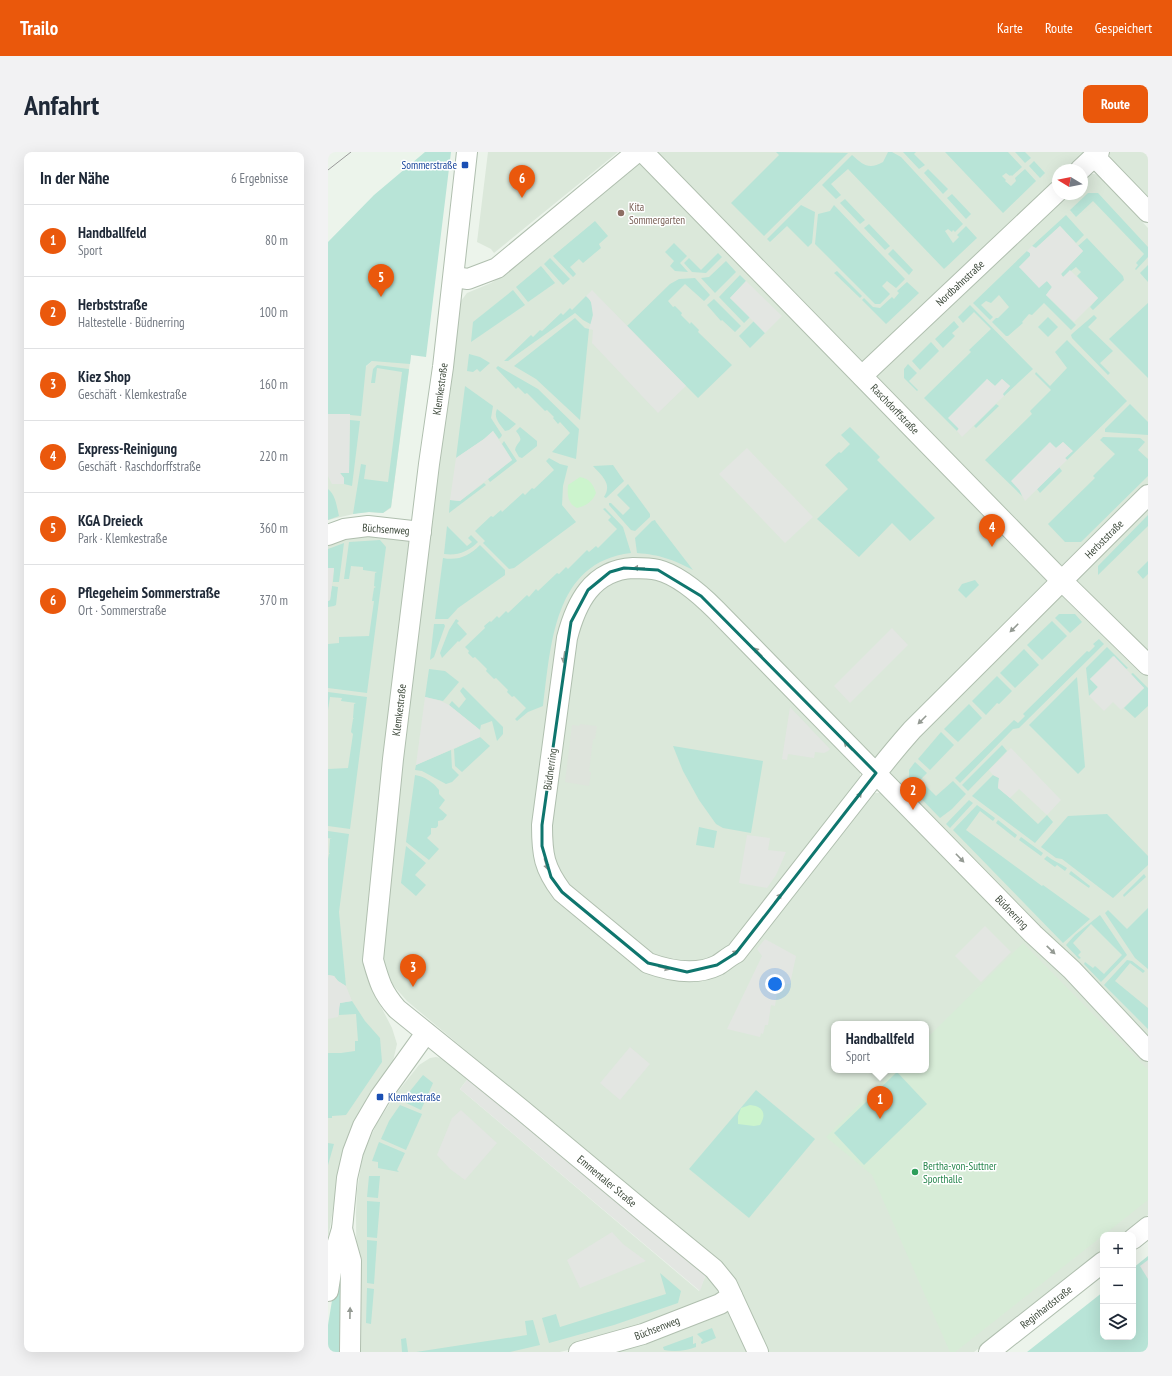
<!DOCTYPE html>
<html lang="de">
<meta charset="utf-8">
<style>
body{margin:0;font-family:"PT Sans Narrow",sans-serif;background:#f2f2f3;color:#1f2937}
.controls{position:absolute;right:12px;bottom:12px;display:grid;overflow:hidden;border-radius:8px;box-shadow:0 4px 16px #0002}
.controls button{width:36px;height:36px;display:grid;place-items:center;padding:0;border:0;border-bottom:1px solid #e0e1e3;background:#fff;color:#1f2937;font:20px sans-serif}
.compass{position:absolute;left:724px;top:12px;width:36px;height:36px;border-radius:50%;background:#fff;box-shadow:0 4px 16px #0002;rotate:280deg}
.you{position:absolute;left:447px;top:832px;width:14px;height:14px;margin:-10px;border:3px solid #fff;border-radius:50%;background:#1a73e8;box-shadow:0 0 0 6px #1a73e833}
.badge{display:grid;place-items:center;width:26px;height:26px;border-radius:50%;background:#ea580c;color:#fff;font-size:13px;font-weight:700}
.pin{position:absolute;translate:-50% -33px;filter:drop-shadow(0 1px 2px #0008)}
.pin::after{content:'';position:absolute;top:21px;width:14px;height:12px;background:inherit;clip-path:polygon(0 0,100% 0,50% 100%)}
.popup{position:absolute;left:503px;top:869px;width:98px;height:52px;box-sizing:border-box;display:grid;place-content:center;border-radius:8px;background:#fff;filter:drop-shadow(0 1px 3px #0005);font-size:13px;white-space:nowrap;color:#747a83}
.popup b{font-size:15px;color:#1f2937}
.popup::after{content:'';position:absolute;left:50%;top:100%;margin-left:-8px;border:8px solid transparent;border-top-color:#fff}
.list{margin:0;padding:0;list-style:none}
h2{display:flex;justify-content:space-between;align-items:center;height:52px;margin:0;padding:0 16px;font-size:17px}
h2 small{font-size:13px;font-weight:400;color:#747a83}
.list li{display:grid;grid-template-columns:26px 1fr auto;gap:12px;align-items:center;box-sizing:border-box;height:72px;padding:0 16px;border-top:1px solid #e0e1e3}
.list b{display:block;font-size:15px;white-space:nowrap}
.list p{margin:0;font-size:13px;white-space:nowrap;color:#747a83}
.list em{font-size:13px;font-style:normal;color:#747a83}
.icon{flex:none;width:22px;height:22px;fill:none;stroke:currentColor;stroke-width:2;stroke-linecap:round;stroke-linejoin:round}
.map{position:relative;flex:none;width:820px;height:1200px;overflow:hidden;border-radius:8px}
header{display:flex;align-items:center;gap:24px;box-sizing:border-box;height:56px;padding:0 20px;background:#ea580c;color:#fff}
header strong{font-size:19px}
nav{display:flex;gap:22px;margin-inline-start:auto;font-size:14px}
.intro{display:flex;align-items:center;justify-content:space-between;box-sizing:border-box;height:96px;padding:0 24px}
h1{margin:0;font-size:28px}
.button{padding:10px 18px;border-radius:8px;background:#ea580c;color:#fff;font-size:14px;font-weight:700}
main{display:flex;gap:24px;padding:0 24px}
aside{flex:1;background:#fff;border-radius:8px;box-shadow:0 4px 16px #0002}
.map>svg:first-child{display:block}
.residential{fill:#dbe8da;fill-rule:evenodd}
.industrial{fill:#dee4dc}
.education{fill:#d7ecd7}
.green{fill:#b8e4d7}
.sand{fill:#ccf4cd}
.parking{fill:#e3e6e2}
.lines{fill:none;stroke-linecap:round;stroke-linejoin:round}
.minor-casing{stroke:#b0bfaf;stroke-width:22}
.minor{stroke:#fff;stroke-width:20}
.tram{stroke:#999;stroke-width:1}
.oneway{fill:#949a93}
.marked{fill:none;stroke:#0f766e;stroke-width:3;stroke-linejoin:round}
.transit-dot{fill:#1a4fb4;stroke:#fff;stroke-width:1.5}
.education-dot{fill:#8d6e63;stroke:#fff;stroke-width:1.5}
.leisure-dot{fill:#2e9e5b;stroke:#fff;stroke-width:1.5}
.labels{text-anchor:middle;stroke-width:3;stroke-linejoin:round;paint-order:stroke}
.transit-label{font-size:11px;fill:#164399;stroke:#fff;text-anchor:end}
.education-label{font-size:11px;fill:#785e54;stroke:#fff;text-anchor:start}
.street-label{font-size:11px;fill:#3c483a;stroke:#fff}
.leisure-label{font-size:11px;fill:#27864d;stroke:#fff;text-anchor:start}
</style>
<header>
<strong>Trailo</strong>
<nav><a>Karte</a><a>Route</a><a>Gespeichert</a></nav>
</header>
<div class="intro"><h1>Anfahrt</h1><a class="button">Route</a></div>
<main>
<aside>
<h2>In der Nähe<small>6 Ergebnisse</small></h2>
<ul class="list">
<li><span class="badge">1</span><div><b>Handballfeld</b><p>Sport</p></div><em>80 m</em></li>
<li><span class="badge">2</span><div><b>Herbststraße</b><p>Haltestelle · Büdnerring</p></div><em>100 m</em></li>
<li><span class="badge">3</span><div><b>Kiez Shop</b><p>Geschäft · Klemkestraße</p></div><em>160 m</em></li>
<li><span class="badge">4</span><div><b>Express-Reinigung</b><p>Geschäft · Raschdorffstraße</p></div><em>220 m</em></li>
<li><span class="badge">5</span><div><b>KGA Dreieck</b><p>Park · Klemkestraße</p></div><em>360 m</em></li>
<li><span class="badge">6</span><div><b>Pflegeheim Sommerstraße</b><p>Ort · Sommerstraße</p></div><em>370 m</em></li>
</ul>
</aside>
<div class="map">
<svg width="820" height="1200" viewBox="0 0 820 1200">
<rect width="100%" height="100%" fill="#ecf4eb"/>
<g class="residential">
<polygon points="160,0 290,0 166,101 163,97 149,90"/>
<polygon points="326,0 760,0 741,18 730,18 730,29 541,211 535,213"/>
<polygon points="782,0 820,0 820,50 782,7"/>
<path d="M311,11H314L720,428L719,431L554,606L546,607L357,421L261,426L205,679L204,690L207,712L215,731L230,750L309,815L332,825L350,829H367L376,828L546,641H554L820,910V1063L795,1083H775V1099L646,1200H439L393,1113L79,849L65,833L59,821L56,810L54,798L117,222L133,149L139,141L163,131L171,126ZM506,872H598V918H506Z"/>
<polygon points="761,22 767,22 772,25 820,76 820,333 740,412 734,413 730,412 547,224 737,42 754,42 754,26"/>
<polygon points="83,203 63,356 55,361 41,360 30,361 0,368 0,250 44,209"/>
<polygon points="820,351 820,505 748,429 748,426"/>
<polygon points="31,381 80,387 83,392 46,841 64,876 69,892 65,909 11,1022 0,1087 0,390"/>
<polygon points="302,424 329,426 366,448 532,619 532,627 406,790 394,801 371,811 332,808 234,727 222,691 246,493 253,466 270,440 286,429"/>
<polygon points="732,443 737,443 743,446 820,524 820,887 562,623 562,621 563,617 609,563"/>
<polygon points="108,905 117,907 142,924 132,937 371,1139 378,1122 389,1133 390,1139 389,1146 272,1190 232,1200 29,1200 28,1061 29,1039 34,1007 37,997 49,971 68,942 91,913 102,906"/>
<polygon points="397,1158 401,1160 420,1200 279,1200"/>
</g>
<polygon class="industrial" points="252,572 269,574 267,587 265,587 261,620 263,620 261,634 237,630 244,573 251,574"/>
<polygon class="education" points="695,791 820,918 820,1048 627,1200 622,1200 544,1023 498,985 566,918 598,918 598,887"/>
<g class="green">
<polygon points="97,0 123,0 98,205 83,203 82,212 44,209 38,214 33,264 22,263 22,262 0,262 0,90 46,43"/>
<polygon points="448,0 520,1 436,84 403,51 451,3"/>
<path d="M560,0H564L573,5L635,72L627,80L625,78L624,80L620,77L617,79L625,91L631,85L629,83L638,74L649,86L616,117L520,17L503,32L513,43L508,47L494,33L524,3C535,13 541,18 555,10Z"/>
<polygon points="575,0 588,0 586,2 597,13 591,17"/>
<polygon points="617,0 680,0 694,15 684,24 683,23 682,24 678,21 674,24 678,28 677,29 683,34 688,29 687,26 697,17 708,29 675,61"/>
<polygon points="687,0 697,0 703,6 697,11"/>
<polygon points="706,9 717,21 712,26 701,14"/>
<polygon points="600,17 620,37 615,42 596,21"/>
<polygon points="760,41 770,41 820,95 820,105 808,118 807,117 810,113 808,111 816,102 765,49 748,65 742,58"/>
<polygon points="624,42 643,62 638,67 619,46"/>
<polygon points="517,47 537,68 532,72 512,51"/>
<polygon points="473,53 487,60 484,91 480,95 459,74 442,90 439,87"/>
<polygon points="506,53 577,127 568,136 559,129 554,134 562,142 552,152 547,152 487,92 490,62 502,59"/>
<polygon points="738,63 756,83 748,91 732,74 707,97 704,94"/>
<polygon points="267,69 280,84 271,92 273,96 255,111 251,107 242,115 248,122 245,125 225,104"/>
<polygon points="541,72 562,94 557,98 536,76"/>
<polygon points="759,86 795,124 796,128 765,158 762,155 770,146 749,124 753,120 748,115 735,125 733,122 755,99 750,94"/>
<polygon points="346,91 359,104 352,111 360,120 347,119 342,114 346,109 337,100"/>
<polygon points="565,97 585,118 581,123 560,102"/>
<polygon points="699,99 702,101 702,104 691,115 719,129 724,135 718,143 748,173 743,178 716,151 704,163 701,162 694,170 695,171 680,184 678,184 664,170 668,166 670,166 681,155 671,143 663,151 658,149 653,153 665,165 662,168 645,151"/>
<polygon points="390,101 394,105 378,121 364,120 356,111 361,106 373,118"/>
<polygon points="222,106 242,127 235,133 216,112"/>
<polygon points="398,109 408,120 387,141 373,126 381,125"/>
<polygon points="820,113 820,130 812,121"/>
<polygon points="213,114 227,131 200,150 188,135"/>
<polygon points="509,119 534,144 532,146 506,121"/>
<polygon points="412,123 418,129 402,146 422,165 416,171 391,145"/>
<polygon points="367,126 382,143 376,149 357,132 340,149 345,155 347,154 354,161 353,163 362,172 363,170 371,178 370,180 404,213 370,246 299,174 342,132 351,127"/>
<polygon points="579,130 591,141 558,172 534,148 536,146 545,155 552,156 564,145 566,147 571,141 569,139"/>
<polygon points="185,138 197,153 143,190 145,170"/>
<path d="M258,144C267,150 265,164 264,173L255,168L247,161L180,209H176L203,183L205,185L212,178L214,179L233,161L235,163L242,156L244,158Z"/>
<polygon points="386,147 413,174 407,180 394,168 393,169 379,153"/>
<polygon points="820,151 820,226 781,187"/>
<polygon points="642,153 705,217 676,244 674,242 682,234 674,227 667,234 659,227 629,279 596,246 643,200 641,198 663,177 646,160 635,171 630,165"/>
<polygon points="766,163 769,166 760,175 785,199 772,211 782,221 780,223 744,186 743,183 745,181"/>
<polygon points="720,165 730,175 720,185 710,175"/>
<polygon points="247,166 257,176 261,177 252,268 208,227 186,214"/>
<polygon points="426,169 437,181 422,196 411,184"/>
<polygon points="626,169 631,175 624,181 627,184 615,196 607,187"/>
<polygon points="739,188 799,249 739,308 737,306 744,299 735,290 728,296 721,291 692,339 694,344 657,308 704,262 702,259 723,238 707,222 708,220 722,234 739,216 727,200"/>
<polygon points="603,190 611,199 592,218 584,209"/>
<polygon points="141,202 152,205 162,211 152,220 149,217 145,220 139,219"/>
<polygon points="580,212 589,221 581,229 590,238 589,239 576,226 576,217"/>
<polygon points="49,213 81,217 63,355 55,361 41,360 25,362 33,312 38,313 36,327 60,330 74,220 49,216 47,231 43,231 45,217"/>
<polygon points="170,214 210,237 251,277 248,307 224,300 242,281 232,270 230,272 225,266 226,265 219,258 217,259 199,241 197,242 190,235 188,237 168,216"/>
<polygon points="137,234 165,254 163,266 174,283 173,285 171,287 165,279 156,287 128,306"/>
<polygon points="668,252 671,254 648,276 646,274"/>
<polygon points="802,252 820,270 820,283 777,280 777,277"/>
<path d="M169,257L188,272L181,278L177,279C172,272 165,266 169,257Z"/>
<polygon points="22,268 32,269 24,334 16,332 16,326 12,321 21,320"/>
<path d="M192,275L209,289V294L194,306L191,305L187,298C190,287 197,291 188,279Z"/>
<polygon points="522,275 552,305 549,308 607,366 582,389 564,371 531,405 489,367 520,337 497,313 511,300 513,301 522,292 513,283"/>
<polygon points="775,285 812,286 817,290 810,298 820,307 820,324 753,390 737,390 720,372 767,326 765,324 787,302 772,288"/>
<polygon points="176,289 189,309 162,330 160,327 184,308 174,292"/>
<polygon points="221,306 232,312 240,314 235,334 234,353 248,370 186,416 181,417 155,391 157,389 147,379 163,364 165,365 173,358 174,360 195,341 197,343 204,336 206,337 226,318 218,309"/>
<path d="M285,313L296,329L278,346L276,345C285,332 273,323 265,314Z"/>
<polygon points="731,315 734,319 712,341 709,337"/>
<polygon points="156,331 158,333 121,361 122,348 132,349"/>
<polygon points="300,332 322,362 322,365 307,379 303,378 281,353 281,351 283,351 295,363 302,356 289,343"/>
<path d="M0,337C8,343 9,356 11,364L0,368Z"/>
<path d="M277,356L295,375L303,401C225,410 223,494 215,554L200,560L189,569L187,567L198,556L186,544L184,545L179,540L180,538L168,526L166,527L158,519L159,517L147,505L145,506L140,501L141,499L137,495L157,476L156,474L162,469L163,470L169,464L171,466L178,459L180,461L199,443L201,445L208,437L210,439L229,421L231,422L238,415L240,417L259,398L261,400L268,394L270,396L289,377L280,368L283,365L275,357Z"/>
<polygon points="820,363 820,374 770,423 770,414"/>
<path d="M327,368L328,370L365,418C344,407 332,403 309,401L307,386L324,369Z"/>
<path d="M119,374L139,394L144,390L140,386L143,383L150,390C140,400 129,404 116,402Z"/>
<polygon points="52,388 58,395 39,541 0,536 0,492 11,491 11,485 41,484 46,449 44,449 46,436 48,435 46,434 47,421 49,420 35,418 35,415 23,414 21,427 16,427 21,390"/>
<polygon points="16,391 11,430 5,430 6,416 0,416 0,397"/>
<path d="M152,393L177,418V423L130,456L120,467H107L115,406C130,409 141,404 152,393Z"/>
<polygon points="820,409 820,422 815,427 809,420"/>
<polygon points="647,428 651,433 638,446 630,438 634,432"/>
<polygon points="4,434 10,435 8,453 6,454 0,455 0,449 2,448"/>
<polygon points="731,462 747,462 754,470 742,481 727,466"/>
<polygon points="128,467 131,469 129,471 139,482 131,490 130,489 114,506 112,501 121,478"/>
<polygon points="724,469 739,484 738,485 714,508 699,493"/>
<polygon points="106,472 116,472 117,474 106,505 102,508"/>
<polygon points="771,487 776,492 691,576 685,577 632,631 627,626 686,568 690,571 697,564 695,562 759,499 761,500 767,494 765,492"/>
<polygon points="779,495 800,516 798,517 785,504 762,527 770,535 761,544 758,516"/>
<polygon points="696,497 711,513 687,536 672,521"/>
<polygon points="101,517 117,519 131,530 115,549 97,545"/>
<polygon points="805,521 820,536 820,554 807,566 796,556 816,536 803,522"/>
<polygon points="669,524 684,539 671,552 669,551 658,563 644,549"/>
<polygon points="749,525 757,615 750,622 701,573"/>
<polygon points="135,535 175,575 175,582 169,589 164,569 153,573 152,578 121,553 124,549 131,556 138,547 132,539"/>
<polygon points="0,540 39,545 22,677 0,674 0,617 20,616 25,582 23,580 25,567 26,567 25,566 26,552 28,551 13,549 14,546 2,545 0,558"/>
<polygon points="641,552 654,566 630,590 616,577"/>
<polygon points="613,580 626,593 602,618 590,607"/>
<polygon points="152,585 162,594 134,620 127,614 126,597"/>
<polygon points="674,593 679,599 640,639 634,633"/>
<polygon points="345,594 435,609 423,681 395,676 388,672 371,648 355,619"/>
<polygon points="123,598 124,616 131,623 124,630 118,632 94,619 87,618 88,613"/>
<polygon points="587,610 599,621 592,628 608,644 625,629 638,642 624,657 612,666 581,634 581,618"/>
<path d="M87,623C96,624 106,631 111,638V642L117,648L111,656L119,663L115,668L110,669V674L108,676H103V682L99,686L111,697L101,708L78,690Z"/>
<polygon points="665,623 671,626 670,636 682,646 710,672 719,663 725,670 707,691 644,644"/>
<polygon points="641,648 645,651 622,676 618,672"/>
<polygon points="649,653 667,666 665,669 652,659 638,678 714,734 715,733 762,767 735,791 625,678"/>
<polygon points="779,662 820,704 820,713 785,746 734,707 728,706 713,695 740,664"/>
<polygon points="670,668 689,683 687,686 668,671"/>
<polygon points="371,675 389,679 386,696 368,693"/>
<polygon points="0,679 21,682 11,760 18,834 10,829 6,824 0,823 0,707 1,702 2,702 1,701 2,687 4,687 0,686"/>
<polygon points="693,685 715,701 713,704 691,688"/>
<polygon points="78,694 98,711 87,723 98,733 88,744 73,731"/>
<path d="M719,704C725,709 732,711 739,716L737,719L729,713L727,715L716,707Z"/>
<polygon points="743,719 762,734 761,736 741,722"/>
<polygon points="816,722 818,725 796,745 795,743"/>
<polygon points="820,756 820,817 807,806 777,761 780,758 799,777"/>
<polygon points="772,763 799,803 773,830 756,812 757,810 765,816 767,814 776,822 794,803 763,772 745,791 753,800 750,803 753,806 751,807 738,793 747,783"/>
<polygon points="799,808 804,809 817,819 815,821 802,811 787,829 820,856 820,877 776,833"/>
<polygon points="24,849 37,869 52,886 54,910 18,963 4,964 4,966 0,966 0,901 13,901 27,899 27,889 30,889 28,862 11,863 11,855 12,851"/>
<polygon points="569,920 599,952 536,1013 506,981"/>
<polygon points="95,923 105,931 93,958 74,949"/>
<polygon points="428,938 487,987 421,1066 361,1017"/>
<polygon points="72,953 94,962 78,998 53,987 61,969"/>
<polygon points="51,990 77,1001 69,1018 71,1020 50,1016 50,1010 44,1009"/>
<polygon points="0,991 6,992 0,1013"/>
<polygon points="41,1024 52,1024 50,1046 39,1045"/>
<polygon points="39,1049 52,1050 49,1086 39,1085"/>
<polygon points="39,1088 49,1089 46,1132 39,1131"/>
<polygon points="820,1104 820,1200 699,1200 775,1140 775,1185 805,1185 805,1116"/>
<polygon points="14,1109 17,1200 0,1200 0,1173 10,1112"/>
<polygon points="332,1121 353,1139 350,1151 286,1173 221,1191 214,1166 228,1162 232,1175 338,1142"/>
<polygon points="39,1136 46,1137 43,1172 38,1171"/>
<polygon points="205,1168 212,1193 182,1200 88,1200 199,1183 197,1169"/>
<polygon points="384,1176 388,1186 374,1192 373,1191 373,1190 375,1188 369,1182"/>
<path d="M365,1184V1192L368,1191V1195C358,1199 346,1200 336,1198L335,1195Z"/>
<polygon points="78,1186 80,1200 74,1200 73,1187"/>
</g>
<g class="sand">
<path d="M252,325C262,327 265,332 268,341C265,349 258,354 249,356C240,352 239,343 240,333Z"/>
<path d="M422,953C435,954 439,962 432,973L426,974L410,972V964L413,956Z"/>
</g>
<g class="parking">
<polygon points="732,74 755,99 733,122 735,125 742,118 770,146 746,170 718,143 724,135 719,129 711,136 691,115 702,104 702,101 699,99 704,94 708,96"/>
<polygon points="418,129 454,164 437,181 402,146"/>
<polygon points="264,138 358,234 330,261 264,191 265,178 261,177 265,163 263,150 261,147 258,144"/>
<polygon points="659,227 667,234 674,227 682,234 675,242 676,244 634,285 629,279 631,277 620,266"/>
<polygon points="0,262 22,262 21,321 12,321 16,326 16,332 4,332 0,324"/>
<polygon points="165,279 184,308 132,349 122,348 128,306 156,287"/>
<polygon points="722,290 728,296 735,290 745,299 737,306 739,308 697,349 692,339 683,329"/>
<polygon points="419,296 485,365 457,391 391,322"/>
<polygon points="0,416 6,416 2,448 0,449"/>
<polygon points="564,476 580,493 522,551 506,534"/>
<polygon points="786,504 816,536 793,558 785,550 776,559 761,544 770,535 762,527"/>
<polygon points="97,545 113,549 121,553 152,578 152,585 88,613"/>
<polygon points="462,555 502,597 500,599 496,601 487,600 486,606 460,602 459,608 454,607"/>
<polygon points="683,596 733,648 719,663 691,637 682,646 670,636 671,626 665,623 661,618"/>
<polygon points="419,683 442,686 440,698 458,700 448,723 439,736 411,731"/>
<polygon points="657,774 683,800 653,830 627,804"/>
<polygon points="437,787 468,804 462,832 450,833 447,854 443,853 440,873 437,873 435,882 433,881 432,885 399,877 434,804 429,797"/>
<polygon points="0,823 6,824 10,829 18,834 24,849 12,851 10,865 0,867"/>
<polygon points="302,895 322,912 292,948 272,931"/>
<polygon points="142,924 378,1122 372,1139 132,937"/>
<polygon points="133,958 169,991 137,1028 122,1017 109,1003 124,966"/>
<polygon points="284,1080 295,1092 318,1109 252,1136 239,1108"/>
<polygon points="820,1108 820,1127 812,1114"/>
</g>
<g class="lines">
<g class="minor-casing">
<g id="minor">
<path d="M139,0L115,215L101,312L65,607L45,808C51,829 54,840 69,857L194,958L320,1063L386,1117L399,1133L430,1200"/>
<polyline points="315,0 726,421 820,513"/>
<polyline points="766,4 820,60"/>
<polyline points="752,18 771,0"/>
<polyline points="126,125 140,127 169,116 309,0"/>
<polyline points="534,224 730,39"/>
<path d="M820,343L584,578C569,595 554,613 540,632L408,801C402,804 396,809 390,813C368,824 342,819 320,811L234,740C216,716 214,703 214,673L239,486C248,451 264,418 305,416C313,416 322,416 330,418C350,423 373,443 388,458L705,782L744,818L820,899"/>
<polyline points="0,383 16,377 40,374 93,380"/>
<polyline points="14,1077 23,1109 22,1200"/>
<polyline points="805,1087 820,1075"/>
<polyline points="0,1139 5,1107 14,1077 19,1026 25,1000 35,974 52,945 98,881"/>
<polyline points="251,1200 315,1182 392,1152 404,1144"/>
<polyline points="661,1200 775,1110"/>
</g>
</g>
<use href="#minor" class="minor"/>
<polyline class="tram" points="0,18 23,0"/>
</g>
<defs><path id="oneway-solid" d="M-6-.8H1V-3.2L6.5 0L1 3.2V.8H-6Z"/></defs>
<g class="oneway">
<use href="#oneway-solid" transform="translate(311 416) rotate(-179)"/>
<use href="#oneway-solid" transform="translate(686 476) rotate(135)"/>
<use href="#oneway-solid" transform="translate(430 500) rotate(-134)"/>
<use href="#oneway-solid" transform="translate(236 505) rotate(98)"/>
<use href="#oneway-solid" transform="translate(594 568) rotate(135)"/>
<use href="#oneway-solid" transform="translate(520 594) rotate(-135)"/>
<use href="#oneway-solid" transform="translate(530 645) rotate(-52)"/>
<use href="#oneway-solid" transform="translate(632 706) rotate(46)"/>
<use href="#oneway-solid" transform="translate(218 712) rotate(73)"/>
<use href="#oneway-solid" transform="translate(450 746) rotate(-52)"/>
<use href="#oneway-solid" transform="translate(723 798) rotate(44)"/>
<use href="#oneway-solid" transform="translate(405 802) rotate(-39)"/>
<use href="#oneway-solid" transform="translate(336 816) rotate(15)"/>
<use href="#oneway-solid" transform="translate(22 1161) rotate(-89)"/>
</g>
<path class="marked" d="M296,416L330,418L373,444L548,621L408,801L389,813L359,820L320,811L234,740L223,725L214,694V673L243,470L260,438L282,420Z"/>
<g class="transit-dot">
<rect x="133" y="9" width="8" height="8" rx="2"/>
<rect x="48" y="941" width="8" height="8" rx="2"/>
</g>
<circle class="education-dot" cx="293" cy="61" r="4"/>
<circle class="leisure-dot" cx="587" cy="1020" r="4"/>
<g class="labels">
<g class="transit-label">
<text x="129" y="17">Sommerstraße</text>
<text x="60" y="949" text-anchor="start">Klemkestraße</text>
</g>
<g class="education-label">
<text x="301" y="59">Kita<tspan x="301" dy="13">Sommergarten</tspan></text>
</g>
<g class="street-label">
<text transform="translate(632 131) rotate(-43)" y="4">Nordbahnstraße</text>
<text transform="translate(112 237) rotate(-82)" y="4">Klemkestraße</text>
<text transform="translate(567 257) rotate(46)" y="4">Raschdorffstraße</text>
<text transform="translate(58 377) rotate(4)" y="4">Büchsenweg</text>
<text transform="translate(776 387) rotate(-45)" y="4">Herbststraße</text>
<text transform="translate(71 558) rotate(-83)" y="4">Klemkestraße</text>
<text transform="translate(222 617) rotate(-82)" y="4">Büdnerring</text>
<text transform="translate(684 760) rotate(46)" y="4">Büdnerring</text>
<text transform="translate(279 1029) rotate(40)" y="4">Emmentaler Straße</text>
<text transform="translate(718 1155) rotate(-38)" y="4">Reginhardstraße</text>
<text transform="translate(329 1176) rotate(-21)" y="4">Büchsenweg</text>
</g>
<g class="leisure-label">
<text x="595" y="1018">Bertha-von-Suttner<tspan x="595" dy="13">Sporthalle</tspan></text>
</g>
</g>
</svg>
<div class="controls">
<button>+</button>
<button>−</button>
<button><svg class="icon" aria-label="layers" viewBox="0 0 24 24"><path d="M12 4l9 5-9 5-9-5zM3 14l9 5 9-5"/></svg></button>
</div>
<svg class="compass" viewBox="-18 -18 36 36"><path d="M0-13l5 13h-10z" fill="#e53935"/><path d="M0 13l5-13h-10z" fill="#747a83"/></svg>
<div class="you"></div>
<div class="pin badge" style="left:552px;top:967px">1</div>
<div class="popup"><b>Handballfeld</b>Sport</div>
<div class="pin badge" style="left:585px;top:658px">2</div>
<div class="pin badge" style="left:85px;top:835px">3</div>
<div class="pin badge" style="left:664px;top:395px">4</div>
<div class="pin badge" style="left:53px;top:145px">5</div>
<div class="pin badge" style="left:194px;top:46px">6</div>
</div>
</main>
